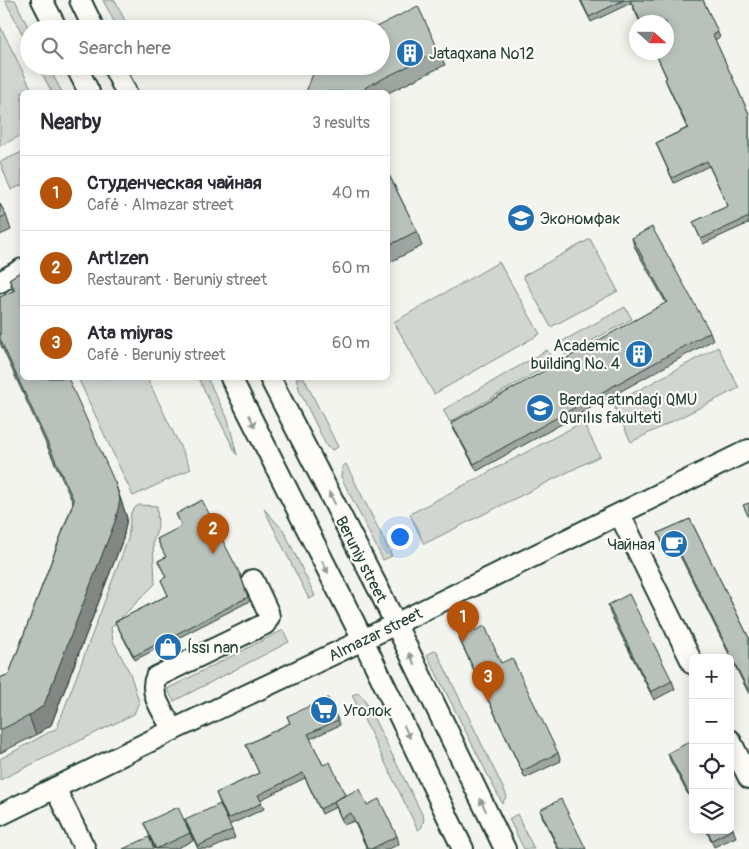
<!DOCTYPE html>
<meta charset="utf-8">
<style>
body{margin:0;font-family:Pangolin,sans-serif;background:#f7f7f7;color:#2b2b33}
.controls{position:absolute;right:15px;bottom:15px;display:grid;overflow:hidden;border-radius:8px;box-shadow:0 2px 12px #0003}
.controls button{width:45px;height:45px;display:grid;place-items:center;padding:0;border:0;border-bottom:1px solid #e1e1e2;background:#fff;color:#2b2b33;font:25px sans-serif}
.compass{position:absolute;left:629px;top:15px;width:45px;height:45px;border-radius:50%;background:#fff;box-shadow:0 2px 12px #0003;rotate:111deg}
.you{position:absolute;left:399px;top:536px;width:18px;height:18px;margin:-12px;border:4px solid #fff;border-radius:50%;background:#1a73e8;box-shadow:0 0 0 8px #1a73e833}
.badge{display:grid;place-items:center;width:32px;height:32px;border-radius:50%;background:#b45309;color:#fff;font-size:16px;font-weight:700}
.pin{position:absolute;translate:-50% -41px;filter:drop-shadow(0 1px 2px #0008)}
.pin::after{content:'';position:absolute;top:26px;width:18px;height:15px;background:inherit;clip-path:polygon(0 0,100% 0,50% 100%)}
.list{margin:0;padding:0;list-style:none}
h2{display:flex;justify-content:space-between;align-items:center;height:65px;margin:0;padding:0 20px;font-size:21px}
h2 small{font-size:16px;font-weight:400;color:#7c7c81}
.list li{display:grid;grid-template-columns:32px 1fr auto;gap:15px;align-items:center;box-sizing:border-box;height:75px;padding:0 20px;border-top:1px solid #e1e1e2}
.list b{display:block;font-size:19px;white-space:nowrap}
.list p{margin:0;font-size:16px;white-space:nowrap;color:#7c7c81}
.list em{font-size:16px;font-style:normal;color:#7c7c81}
.icon{flex:none;width:28px;height:28px;fill:none;stroke:currentColor;stroke-width:2;stroke-linecap:round;stroke-linejoin:round}
.map{position:relative;flex:none;width:749px;height:849px;overflow:hidden}
.search{position:absolute;background:#fff;box-shadow:0 2px 12px #0003;left:20px;top:20px;width:370px;height:55px;display:flex;align-items:center;gap:12px;box-sizing:border-box;padding:0 18px;border-radius:28px;color:#7c7c81;font-size:19px}
.panel{position:absolute;background:#fff;box-shadow:0 2px 12px #0003;left:20px;top:90px;width:370px;height:290px;border-radius:8px}
.map>svg:first-child{display:block}
.green{fill:#d1d6d1;stroke:#788a82}
.lines{fill:none;stroke-linecap:round;stroke-linejoin:round}
.minor-casing{stroke:#1f3d34;stroke-width:24}
.minor{stroke:#fdfcf7;stroke-width:20}
.wall{fill:#9fa6a1;stroke:#1f3d34}
.shaded-wall{fill:#828783;stroke:#1f3d34}
.building{fill:#b9c1bb;stroke:#1f3d34}
.oneway{fill:#8e9c96}
.labels{text-anchor:middle;stroke-width:4.5;stroke-linejoin:round;paint-order:stroke}
.poi-label{font-size:16px;fill:#1f3d34;stroke:#fdfcf7;text-anchor:start}
.street-label{font-size:16px;fill:#1f3d34;stroke:#fdfcf7}
</style>
<div class="map">
<svg width="749" height="849" viewBox="0 0 749 849">
<rect width="100%" height="100%" fill="#f4f4ef"/>
<filter id="ink" filterUnits="userSpaceOnUse"><feTurbulence type="fractalNoise" baseFrequency=".02" numOctaves="2"/><feDisplacementMap in="SourceGraphic" scale="10" xChannelSelector="R" yChannelSelector="G"/><feConvolveMatrix kernelMatrix="1 2 1 2 8 2 1 2 1" color-interpolation-filters="sRGB"/></filter>
<g filter="url(#ink)">
<g class="green">
<polygon points="5,0 15,0 29,29 29,47"/>
<polygon points="103,0 115,0 129,29 118,29"/>
<polygon points="0,26 33,92 22,92 22,135 0,146"/>
<polygon points="38,66 48,66 62,92 52,92"/>
<polygon points="22,152 22,185 11,190 0,162"/>
<polygon points="590,239 618,291 551,327 523,276"/>
<polygon points="499,262 540,334 434,394 394,322"/>
<polygon points="625,307 632,319 565,355 559,343"/>
<polygon points="718,347 739,388 631,442 613,404"/>
<polygon points="547,350 554,362 450,422 443,410"/>
<polygon points="78,378 147,378 191,469 133,496"/>
<polygon points="198,378 207,378 228,419 237,455"/>
<polygon points="296,378 304,378 338,447 333,450 327,447 300,392"/>
<polygon points="583,422 600,456 424,544 410,514"/>
<polygon points="346,464 392,556 383,560 341,477 342,467"/>
<polygon points="138,505 157,506 158,528 153,541 155,584 111,628 113,641 130,673 139,702 134,714 0,780 0,759 57,728 128,539 131,512"/>
<polygon points="264,509 284,531 315,596 309,599"/>
<polygon points="283,630 289,642 174,701 167,689"/>
<polygon points="436,650 507,796 502,803 427,655"/>
<polygon points="358,693 363,697 424,818 422,827 418,830 352,695"/>
<polygon points="517,814 534,849 524,849 509,819"/>
</g>
<g class="lines">
<g class="minor-casing">
<g id="minor">
<polyline points="42,0 57,29"/>
<polyline points="80,0 94,29"/>
<polyline points="76,66 89,92"/>
<polyline points="113,66 126,92"/>
<polyline points="0,282 22,269"/>
<polyline points="231,378 363,640 463,849"/>
<polyline points="270,378 379,590 505,849"/>
<polyline points="620,515 693,664"/>
<path d="M173,730C165,714 148,694 156,677L265,624L269,617L268,612L253,580"/>
<polyline points="730,740 749,778"/>
<polyline points="55,788 85,849"/>
<polyline points="0,815 173,730 363,640 749,450"/>
</g>
</g>
<use href="#minor" class="minor"/>
</g>
<g class="wall">
<polygon points="580,0 703,0 720,37 715,40 749,114 749,223 703,244 693,222 728,206 709,166 674,183 658,148 656,143 687,128 667,84 665,79 667,79 655,52 666,52 666,22 640,22 631,3 591,22"/>
<polygon points="439,51 445,65 388,93 388,92 306,92"/>
<polygon points="388,173 417,231 422,246 388,263"/>
<polygon points="0,204 6,215 11,230 0,235"/>
<polygon points="632,238 710,332 713,340 477,471 454,430 451,423 666,303 634,246"/>
<polygon points="22,271 22,378 115,483 127,518 123,539 51,725 36,735 0,753 0,678 9,674 73,503 0,343 0,297 13,291 9,279"/>
<polygon points="176,514 240,574 250,601 135,660 115,622 168,595 161,580 166,577 158,561 166,557 157,539 182,527"/>
<polygon points="690,519 749,638 749,694 678,552 668,557 658,533"/>
<polygon points="608,605 672,681 675,689 654,700 610,613"/>
<polygon points="459,638 501,663 558,753 561,761 525,778 462,645"/>
<polygon points="287,716 338,720 340,725 310,739 323,765 345,795 367,805 397,836 399,844 389,849 367,849 354,821 344,825 336,807 322,814 305,778 260,800 264,809 229,825 216,793 259,773 246,745 290,723"/>
<polygon points="693,749 693,804 670,760 668,753"/>
<polygon points="540,810 586,849 558,849 543,818"/>
<polygon points="185,820 232,830 235,838 211,849 198,849"/>
<polygon points="144,823 190,833 193,841 175,849 155,849"/>
<polygon points="733,829 736,837 714,847 706,830 730,830"/>
</g>
<polygon class="shaded-wall" points="115,483 127,518 123,539 51,725 36,735 29,716"/>
<g class="building">
<polygon points="581,0 624,0 589,17"/>
<polygon points="630,0 703,0 718,32 713,35 749,114 749,217 701,239 693,222 728,206 707,161 672,178 656,143 688,128 665,79 667,78 655,52 666,52 666,22 641,22"/>
<polygon points="418,6 439,51 366,87 364,92 306,92 316,66 381,66 381,29 372,29"/>
<polygon points="388,173 417,231 388,246"/>
<polygon points="0,204 6,215 0,218"/>
<polygon points="652,227 710,332 474,464 451,423 667,302 632,238"/>
<polygon points="22,271 22,378 68,378 115,483 120,499 116,519 44,705 29,716 0,730 0,678 9,674 74,501 0,339 0,297 15,290 9,279"/>
<polygon points="202,500 240,574 248,597 134,656 115,622 168,595 161,580 166,577 158,561 166,557 157,539 182,526 176,514"/>
<polygon points="749,503 749,518 743,505"/>
<polygon points="690,519 749,638 749,692 676,545 666,549 658,533"/>
<polygon points="629,594 672,681 651,692 608,605"/>
<polygon points="485,626 501,663 512,658 558,753 522,771 459,638"/>
<polygon points="328,698 338,720 308,734 323,765 330,762 345,795 334,801 334,802 320,809 303,773 258,795 262,803 228,819 216,793 259,773 246,745 290,723 287,716"/>
<polygon points="689,742 693,749 693,802 668,753"/>
<polygon points="359,789 367,805 379,799 397,836 371,849 368,849 351,813 341,818 334,801"/>
<polygon points="561,799 586,849 559,849 540,810"/>
<polygon points="220,804 232,830 198,846 185,820"/>
<polygon points="178,807 190,833 156,849 144,823"/>
<polygon points="730,824 733,829 712,840 707,830 730,830"/>
<polygon points="149,837 154,849 123,849"/>
</g>
<defs><path id="oneway-solid" d="M-6-.8H1V-3.2L6.5 0L1 3.2V.8H-6Z" transform="scale(1.25)"/></defs>
<g class="oneway">
<use href="#oneway-solid" transform="translate(252 421) rotate(64)"/>
<use href="#oneway-solid" transform="translate(332 498) rotate(-117)"/>
<use href="#oneway-solid" transform="translate(325 567) rotate(63)"/>
<use href="#oneway-solid" transform="translate(412 659) rotate(-116)"/>
<use href="#oneway-solid" transform="translate(407 732) rotate(64)"/>
<use href="#oneway-solid" transform="translate(483 805) rotate(-116)"/>
</g>
</g>
<defs>
<g id="building-disc" transform="scale(1.4375)"><circle r="9.5" fill="#1f6fb2" stroke="#fdfcf7"/><path d="M-4-6H4V6H1V3H-1V6H-4ZM-2.5-4.3h1.7v1.8h-1.7ZM.8-4.3h1.7v1.8H.8ZM-2.5-1h1.7V.8h-1.7ZM.8-1h1.7V.8H.8Z" fill="#fff"/></g>
<g id="university-disc" transform="scale(1.4375)"><circle r="9.5" fill="#1f6fb2" stroke="#fdfcf7"/><path d="M0-5L7-2L0 1L-7-2ZM-4 1L0 2.5L4 1V4Q0 6-4 4Z" fill="#fff"/></g>
<g id="cafe-disc" transform="scale(1.4375)"><circle r="9.5" fill="#1f6fb2" stroke="#fdfcf7"/><path d="M-5.5-4.5H6V0H3Q3 3.5 0 3.5H-2.5Q-5.5 3.5-5.5 0ZM3-3.2v2h1.7v-2ZM-6 4.5H4V6H-6Z" fill="#fff"/></g>
<g id="shop-disc" transform="scale(1.4375)"><circle r="9.5" fill="#1f6fb2" stroke="#fdfcf7"/><path d="M-5-2.5h2.3a2.7 3.5 0 0 1 5.4 0H5L5.5 6h-11ZM-1.5-2.5h3a1.5 2.3 0 0 0-3 0Z" fill="#fff"/></g>
<g id="supermarket-disc" transform="scale(1.4375)"><circle r="9.5" fill="#1f6fb2" stroke="#fdfcf7"/><path d="M-6-5.5h2.5l.6 2H6L4.5 2H-2.5L-4.4-4H-6ZM-1.5 3.2a1.3 1.3 0 1 0 .1 0ZM3 3.2a1.3 1.3 0 1 0 .1 0Z" fill="#fff"/></g>
</defs>
<g fill-rule="evenodd">
<use href="#building-disc" x="410" y="53"/>
<use href="#university-disc" x="521" y="218"/>
<use href="#building-disc" x="639" y="354"/>
<use href="#university-disc" x="540" y="408"/>
<use href="#cafe-disc" x="674" y="544"/>
<use href="#shop-disc" x="168" y="647"/>
<use href="#supermarket-disc" x="324" y="710"/>
</g>
<g class="labels">
<g class="poi-label">
<text x="429" y="59">Jataqxana №12</text>
<text x="540" y="224">Экономфак</text>
<text x="620" y="351" text-anchor="end">Academic<tspan x="620" dy="18">building No. 4</tspan></text>
<text x="559" y="405">Berdaq atındaǵı QMU<tspan x="559" dy="18">Qurılıs fakulteti</tspan></text>
<text x="655" y="550" text-anchor="end">Чайная</text>
<text x="187" y="653">Íssı nan</text>
<text x="343" y="716">Уголок</text>
</g>
<g class="street-label">
<text transform="translate(362 559) rotate(63)" y="6">Beruniy street</text>
<text transform="translate(375 634) rotate(-26)" y="6">Almazar street</text>
</g>
</g>
</svg>
<div class="controls">
<button>+</button>
<button>−</button>
<button><svg class="icon" aria-label="locate" viewBox="0 0 24 24"><circle cx="12" cy="12" r="6"/><path d="M12 2v4M12 18v4M2 12h4M18 12h4"/></svg></button>
<button><svg class="icon" aria-label="layers" viewBox="0 0 24 24"><path d="M12 4l9 5-9 5-9-5zM3 14l9 5 9-5"/></svg></button>
</div>
<svg class="compass" viewBox="-18 -18 36 36"><path d="M0-13l5 13h-10z" fill="#e53935"/><path d="M0 13l5-13h-10z" fill="#7c7c81"/></svg>
<div class="you"></div>
<div class="pin badge" style="left:463px;top:642px">1</div>
<div class="pin badge" style="left:213px;top:554px">2</div>
<div class="pin badge" style="left:488px;top:702px">3</div>
<div class="search"><svg class="icon" aria-label="search" viewBox="0 0 24 24"><circle cx="10" cy="10" r="6"/><path d="M15 15l6 6"/></svg>Search here</div>
<section class="panel">
<h2>Nearby<small>3 results</small></h2>
<ul class="list">
<li><span class="badge">1</span><div><b>Студенческая чайная</b><p>Café · Almazar street</p></div><em>40 m</em></li>
<li><span class="badge">2</span><div><b>ArtIzen</b><p>Restaurant · Beruniy street</p></div><em>60 m</em></li>
<li><span class="badge">3</span><div><b>Ata miyras</b><p>Café · Beruniy street</p></div><em>60 m</em></li>
</ul>
</section>
</div>
